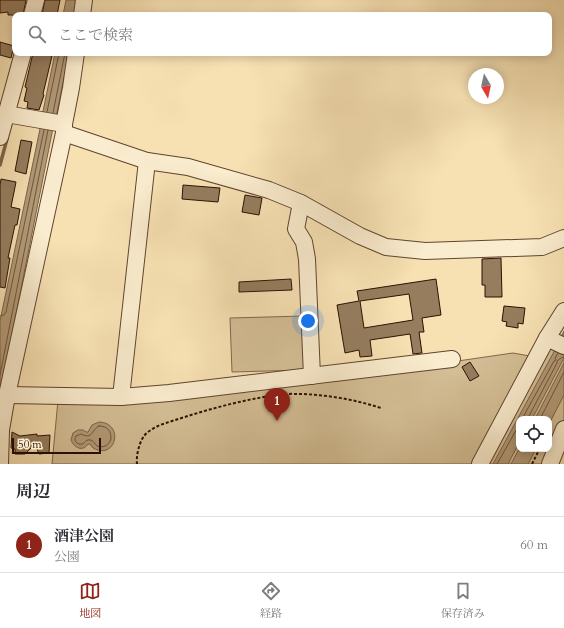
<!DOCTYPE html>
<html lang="ja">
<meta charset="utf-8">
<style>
body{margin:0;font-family:Cardo,"Noto Serif JP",serif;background:#f7f7f7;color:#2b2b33}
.controls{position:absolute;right:12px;bottom:12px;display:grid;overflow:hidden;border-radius:8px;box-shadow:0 2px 10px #0003}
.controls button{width:36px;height:36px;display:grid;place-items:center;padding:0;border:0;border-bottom:1px solid #e1e1e2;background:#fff;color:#2b2b33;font:20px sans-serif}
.compass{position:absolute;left:468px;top:68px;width:36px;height:36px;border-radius:50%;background:#fff;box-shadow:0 2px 10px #0003;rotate:171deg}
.scale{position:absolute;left:12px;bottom:10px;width:89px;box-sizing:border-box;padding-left:4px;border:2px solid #2b1102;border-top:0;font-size:11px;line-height:14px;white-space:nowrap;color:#2b1102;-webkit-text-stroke:3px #faecce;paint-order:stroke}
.you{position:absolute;left:308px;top:321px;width:14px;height:14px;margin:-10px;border:3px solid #fff;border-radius:50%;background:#1a73e8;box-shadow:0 0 0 6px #1a73e833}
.badge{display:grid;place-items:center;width:26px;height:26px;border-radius:50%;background:#8f2418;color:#fff;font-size:13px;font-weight:700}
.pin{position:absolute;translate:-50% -33px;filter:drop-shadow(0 1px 2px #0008)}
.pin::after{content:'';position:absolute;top:21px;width:14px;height:12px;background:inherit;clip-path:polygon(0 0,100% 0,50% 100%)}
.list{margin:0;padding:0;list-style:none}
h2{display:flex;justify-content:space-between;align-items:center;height:52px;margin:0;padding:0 16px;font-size:17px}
h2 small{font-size:13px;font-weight:400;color:#7c7c81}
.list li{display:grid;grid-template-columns:26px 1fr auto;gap:12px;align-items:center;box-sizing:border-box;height:56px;padding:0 16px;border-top:1px solid #e1e1e2}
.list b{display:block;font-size:15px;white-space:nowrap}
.list p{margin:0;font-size:13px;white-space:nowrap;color:#7c7c81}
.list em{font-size:13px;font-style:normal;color:#7c7c81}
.icon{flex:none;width:22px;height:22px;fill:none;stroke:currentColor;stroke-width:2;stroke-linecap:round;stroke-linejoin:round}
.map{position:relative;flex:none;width:564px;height:464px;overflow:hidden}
.search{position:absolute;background:#fff;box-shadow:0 2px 10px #0003;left:12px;right:12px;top:12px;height:44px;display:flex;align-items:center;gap:10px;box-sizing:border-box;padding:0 14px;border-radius:8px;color:#7c7c81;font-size:15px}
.sheet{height:108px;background:#fff}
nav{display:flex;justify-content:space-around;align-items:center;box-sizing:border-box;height:56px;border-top:1px solid #e1e1e2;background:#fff;font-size:11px;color:#7c7c81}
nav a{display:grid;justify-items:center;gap:2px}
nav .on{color:#8f2418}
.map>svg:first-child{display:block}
.green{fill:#d4be95;stroke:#80684c;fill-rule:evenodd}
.water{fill:#b29a77;stroke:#7c6348}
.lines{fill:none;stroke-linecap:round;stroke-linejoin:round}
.shore{stroke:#6e563c;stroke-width:1}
.stream{stroke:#7c6348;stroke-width:3.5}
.building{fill:#957d5e;stroke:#2b1102;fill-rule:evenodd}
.minor-casing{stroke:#5e452e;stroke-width:18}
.path{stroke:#2b1102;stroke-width:2;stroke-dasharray:3 2;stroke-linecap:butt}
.minor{stroke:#faecce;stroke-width:16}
</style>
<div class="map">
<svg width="564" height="464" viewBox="0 0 564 464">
<rect width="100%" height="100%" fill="#f7e1b3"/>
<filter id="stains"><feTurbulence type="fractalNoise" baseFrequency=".005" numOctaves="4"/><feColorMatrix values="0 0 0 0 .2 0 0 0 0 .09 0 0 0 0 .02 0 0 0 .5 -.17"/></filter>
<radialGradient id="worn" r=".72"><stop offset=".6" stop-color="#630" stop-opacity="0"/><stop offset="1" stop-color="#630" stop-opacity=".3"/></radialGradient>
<g class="green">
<polygon points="304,316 305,370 232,372 230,318"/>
<path d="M545,347L564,351V424L547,464H484ZM519,419H549V449H519Z"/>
<polygon points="513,353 530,356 476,464 52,464 58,400 430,365"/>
</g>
<g class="water">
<polygon points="66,0 81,0 77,15 63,15"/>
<polygon points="55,53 69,53 56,117 42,116"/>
<polygon points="41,124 53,128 0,394 0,321"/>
<polygon points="564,331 564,358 532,419 519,419 519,443 508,464 493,464 556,348"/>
<polygon points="564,363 564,395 549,424 549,419 535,419"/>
<path d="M99,422C125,423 116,461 93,448L90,444H88C83,452 74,448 71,440L73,433L78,430H83L86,432H88L92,425Z"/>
<polygon points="519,449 536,449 528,464 511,464"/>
</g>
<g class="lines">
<g class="shore">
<polyline points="47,112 59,53"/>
<polyline points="53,113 65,53"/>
<polyline points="0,316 4,315 6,312 44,130"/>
<polyline points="0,375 48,130"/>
<polyline points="522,419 554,361 556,360 555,358 558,353"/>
<polyline points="528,419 529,416 557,363 557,361 561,358 564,357"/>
<polyline points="540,419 564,372"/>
<path d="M99,426C108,426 111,431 111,439C108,446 104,448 97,446C95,444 93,440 90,440C85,439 85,444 82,444C78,445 75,442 75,439C75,438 76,437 76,436L81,434C93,440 91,430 99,426Z"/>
<polyline points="497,464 519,425"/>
</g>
<polyline class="stream" points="0,165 7,139"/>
</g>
<g class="building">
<polygon points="0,0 26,0 23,15 8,15 8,12 0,13"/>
<polygon points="45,0 60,0 57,15 42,15"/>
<polygon points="0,42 14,46 11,58 0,55"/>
<polygon points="33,53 40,53 52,56 43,94 44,95 39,110 27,108 28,102 24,101 27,88 25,87"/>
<polygon points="21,140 32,142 26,174 15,171"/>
<polygon points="1,179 16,182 11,207 20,209 17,225 15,225 8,258 10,258 5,288 0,287 0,185"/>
<polygon points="183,185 220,188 218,202 182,199"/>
<polygon points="245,195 262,198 259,215 242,212"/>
<polygon points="501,258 502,297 485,297 485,285 482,285 482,259"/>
<polygon points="291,279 292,290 239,292 239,282"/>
<path d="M436,279L441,315L422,318L424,332H419L422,353L413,354L410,334L370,340L372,356L360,357L359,350L345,353L337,305L359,301L357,291ZM409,294L413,320L364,328L360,301Z"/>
<polygon points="504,306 525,308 523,324 518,323 518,328 506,326 507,322 502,321"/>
<polygon points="470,362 479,376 470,381 462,367"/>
<polygon points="12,432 20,436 37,434 37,436 50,435 49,453 39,454 35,444 25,454 15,454 15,449 11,448"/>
</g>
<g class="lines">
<g class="minor-casing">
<g id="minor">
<polyline points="32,15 36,0"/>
<polyline points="82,15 84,0"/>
<polyline points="6,114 64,124"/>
<polyline points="64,133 147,161 188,167 269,190 301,203 360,236 386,247 425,251 542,247 564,238"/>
<polyline points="0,137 23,53"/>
<polyline points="301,203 296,229 304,242 307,259 312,376"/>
<polyline points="547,338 564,346"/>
<polyline points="7,395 121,397 169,393 452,359"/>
<polyline points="121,397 147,161"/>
<polyline points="0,464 1,430 7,395 64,133 64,124 71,88 76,53"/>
<polyline points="480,464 547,338 564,311"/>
<polyline points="550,464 564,429"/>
</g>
</g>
<g class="path">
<path d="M284,394C317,393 350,398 381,408"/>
<path d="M137,464C136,456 139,443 144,436C148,431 154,428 160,425C196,413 232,402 270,396"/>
<polyline points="532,464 538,452"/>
</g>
<use href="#minor" class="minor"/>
</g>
<rect width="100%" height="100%" filter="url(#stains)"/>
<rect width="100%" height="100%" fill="url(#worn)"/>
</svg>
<div class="controls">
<button><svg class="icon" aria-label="locate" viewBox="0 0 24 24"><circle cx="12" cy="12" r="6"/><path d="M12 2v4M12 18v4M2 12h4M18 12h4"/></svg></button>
</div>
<svg class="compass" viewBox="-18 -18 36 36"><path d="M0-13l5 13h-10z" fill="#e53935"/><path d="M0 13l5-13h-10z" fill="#7c7c81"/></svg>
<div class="scale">50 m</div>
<div class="you"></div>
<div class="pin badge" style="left:277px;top:421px">1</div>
<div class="search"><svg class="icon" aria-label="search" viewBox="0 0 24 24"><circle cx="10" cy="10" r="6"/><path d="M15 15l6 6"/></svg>ここで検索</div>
</div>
<section class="sheet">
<h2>周辺<small></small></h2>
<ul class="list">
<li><span class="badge">1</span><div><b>酒津公園</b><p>公園</p></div><em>60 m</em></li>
</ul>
</section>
<nav>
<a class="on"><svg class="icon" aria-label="map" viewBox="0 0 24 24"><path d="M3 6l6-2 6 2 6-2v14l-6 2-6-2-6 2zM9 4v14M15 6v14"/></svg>地図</a>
<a><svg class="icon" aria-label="directions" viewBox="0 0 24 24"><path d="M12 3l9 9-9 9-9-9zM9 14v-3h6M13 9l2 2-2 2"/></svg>経路</a>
<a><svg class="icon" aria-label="saved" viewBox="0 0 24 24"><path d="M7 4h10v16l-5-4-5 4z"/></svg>保存済み</a>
</nav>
